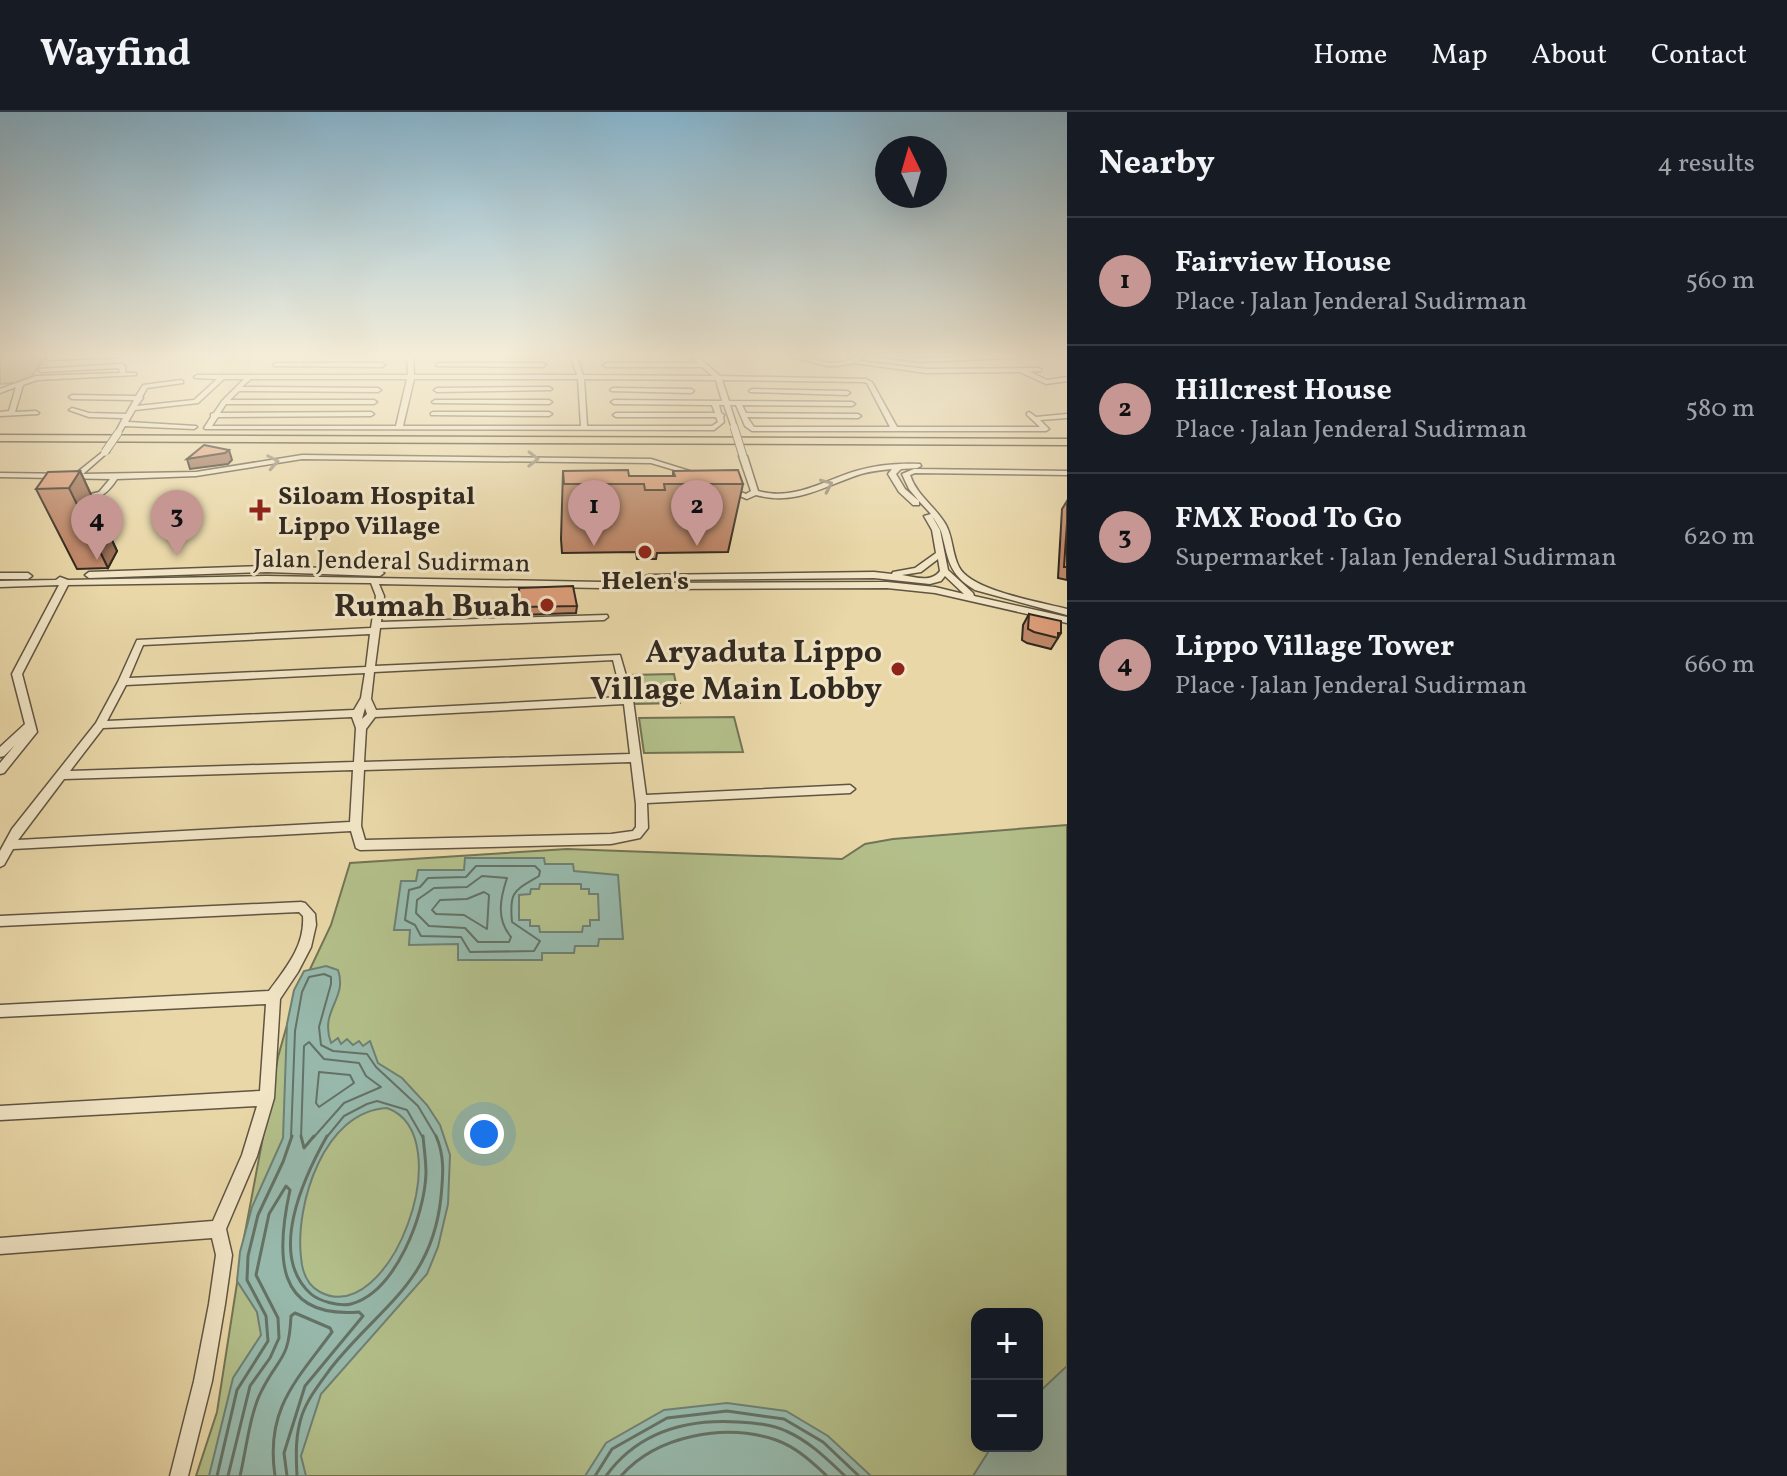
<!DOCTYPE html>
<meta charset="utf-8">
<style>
body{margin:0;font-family:Vollkorn,serif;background:#242831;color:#f1f3f6}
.controls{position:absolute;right:24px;bottom:24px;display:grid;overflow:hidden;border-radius:16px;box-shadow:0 8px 32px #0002}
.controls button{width:72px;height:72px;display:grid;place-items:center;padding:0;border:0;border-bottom:2px solid #363941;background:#171b24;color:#f1f3f6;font:40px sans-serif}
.compass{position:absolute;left:875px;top:24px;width:72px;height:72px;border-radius:50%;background:#171b24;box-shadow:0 8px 32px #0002;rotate:355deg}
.you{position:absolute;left:484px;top:1022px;width:28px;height:28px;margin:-20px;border:6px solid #fff;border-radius:50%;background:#1a73e8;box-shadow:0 0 0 12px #1a73e833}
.badge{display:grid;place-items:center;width:52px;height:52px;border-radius:50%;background:#c59692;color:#111;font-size:26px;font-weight:700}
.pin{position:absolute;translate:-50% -66px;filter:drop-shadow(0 2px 4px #0008)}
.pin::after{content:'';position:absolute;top:42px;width:28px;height:24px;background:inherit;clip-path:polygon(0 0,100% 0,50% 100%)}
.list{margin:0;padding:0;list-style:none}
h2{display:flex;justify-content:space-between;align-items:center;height:104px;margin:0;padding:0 32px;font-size:34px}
h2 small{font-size:26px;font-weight:400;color:#9ea1a6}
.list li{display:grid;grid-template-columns:52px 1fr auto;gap:24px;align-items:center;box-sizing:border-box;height:128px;padding:0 32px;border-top:2px solid #363941}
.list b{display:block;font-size:30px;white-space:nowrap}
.list p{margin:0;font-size:26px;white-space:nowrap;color:#9ea1a6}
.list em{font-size:26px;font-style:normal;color:#9ea1a6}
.map{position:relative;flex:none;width:1067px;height:1364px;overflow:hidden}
header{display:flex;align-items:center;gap:48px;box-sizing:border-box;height:112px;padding:0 40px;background:#171b24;border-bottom:2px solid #363941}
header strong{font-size:38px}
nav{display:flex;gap:44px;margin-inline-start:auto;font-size:28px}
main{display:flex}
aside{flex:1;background:#171b24}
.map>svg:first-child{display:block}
.green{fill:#b3bf8a;stroke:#727455;stroke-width:2;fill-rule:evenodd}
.water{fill:#97b9ac;stroke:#6f8074;stroke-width:2;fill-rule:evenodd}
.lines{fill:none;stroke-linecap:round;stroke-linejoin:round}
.shore-far1{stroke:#647266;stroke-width:2}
.shore{stroke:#647266;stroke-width:3}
.minor-casing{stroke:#605542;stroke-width:3}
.highway-casing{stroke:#322a20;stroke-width:3}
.minor{fill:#f1e5c6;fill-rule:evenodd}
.highway{fill:#e9d7a8;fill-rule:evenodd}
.minor-bridge-casing{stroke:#605542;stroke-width:9;stroke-linecap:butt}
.minor-bridge{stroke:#f1e5c6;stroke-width:7}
.wall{fill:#bf886a;stroke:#322a20;stroke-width:2}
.shaded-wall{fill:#9b6f56;stroke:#322a20;stroke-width:2}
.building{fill:#de9e7b;stroke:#322a20;stroke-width:2}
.oneway{stroke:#928873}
.poi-dot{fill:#8f2418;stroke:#f1e5c6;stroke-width:3}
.labels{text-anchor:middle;stroke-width:6;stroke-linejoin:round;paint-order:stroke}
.far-poi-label{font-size:26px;font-weight:bold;fill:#322a20;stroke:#f1e5c6;text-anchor:start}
.far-street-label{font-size:26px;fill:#322a20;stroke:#f1e5c6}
.poi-label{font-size:32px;font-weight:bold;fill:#322a20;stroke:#f1e5c6;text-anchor:end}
</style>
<header>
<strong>Wayfind</strong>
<nav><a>Home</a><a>Map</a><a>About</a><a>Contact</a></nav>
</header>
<main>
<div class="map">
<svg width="1067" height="1364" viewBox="0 0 1067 1364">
<rect width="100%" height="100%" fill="#e9d7a8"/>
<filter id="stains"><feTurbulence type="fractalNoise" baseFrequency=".0025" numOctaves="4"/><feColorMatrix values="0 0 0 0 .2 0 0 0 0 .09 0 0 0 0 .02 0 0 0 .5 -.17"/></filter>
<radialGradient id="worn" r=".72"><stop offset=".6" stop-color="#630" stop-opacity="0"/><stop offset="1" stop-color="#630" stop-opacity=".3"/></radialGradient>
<g class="green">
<polygon points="0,243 47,243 27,270 0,272"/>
<polygon points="674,562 680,591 633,592 629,563"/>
<polygon points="734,605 743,640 644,641 639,606"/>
<path d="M1067,713V1364H196L217,1300L244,1126L278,945L292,895L331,813L350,751L567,737L842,747L865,732L893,727ZM977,1202H1037V1334H977Z"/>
</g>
<g class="water">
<path d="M465,746H544L545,752H573L574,759L618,763L623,827H599L598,834H575L574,841H542V848H458V832L409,833L410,818H394L401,769H416L418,758H464ZM540,772H581V777H589V782H598L599,808H590V814H583L582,820H540L539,814H530V808H519V783L530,782L531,777H539Z"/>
<path d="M326,854L338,858C348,887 319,898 331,931L338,926L341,932L347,927L353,933L359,929L363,934L370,929L378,951L402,966L427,993L440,1013L450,1043L448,1092L438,1135L427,1162L321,1282L301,1344L306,1364H209L233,1266L261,1223L257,1200L237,1169L240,1140L252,1095L283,1026L287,912L294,878L304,859ZM387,996C462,1023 390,1217 320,1180C307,1173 302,1160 301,1145C295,1092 324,999 387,996Z"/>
<polygon points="1067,1254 1067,1364 973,1364 992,1334 1037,1334 1037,1282"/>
<polygon points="727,1291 786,1299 828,1324 871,1364 585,1364 606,1331 664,1298"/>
</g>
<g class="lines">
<g class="shore-far1">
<path d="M476,754H535L540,759L539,764C514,779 509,779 512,810L540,829L534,839L470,840L461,825L421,824L415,813L405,808L409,778L420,775L428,766L466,765Z"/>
<path d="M482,764L507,766C500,787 496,807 511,825L509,830H478L465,816L429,814L416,801L417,788L434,776L467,775Z"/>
<polygon points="484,780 489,783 487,817 464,803 436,802 432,798 440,788 467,787"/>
<polygon points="319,960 350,963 354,971 319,995 316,991"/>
<polyline points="291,1026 295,919 302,880 309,865 324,862 331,865 331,872 319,915 321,933 333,939 367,942 376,955 418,994 437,1026"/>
<polyline points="301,1026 304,934 309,930 324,947 359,951 366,964 381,975 344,991 313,1026"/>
<polyline points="326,1026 344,1004 367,992 377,989 407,998 423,1026"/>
</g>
<g class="shore">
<polyline points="301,1024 304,1036 314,1024"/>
<path d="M327,1024C304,1065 267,1143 311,1182C319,1189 340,1195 351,1192C396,1180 425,1102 426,1061C426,1049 424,1036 423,1024"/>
<polyline points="217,1364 237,1278 268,1229 266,1204 247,1168 248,1144 258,1103 283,1050 292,1024"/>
<path d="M228,1364L250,1274L270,1246L279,1226L278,1206L256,1163L269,1102L286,1074L290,1078C276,1142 274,1207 359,1200L363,1204L305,1274L284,1341L287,1364"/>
<path d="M240,1364C246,1339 250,1300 262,1278C279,1244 289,1249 291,1204L295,1201L330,1216L332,1220C296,1269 265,1297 275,1364"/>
<path d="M297,1364C296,1343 295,1324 302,1303C308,1286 320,1271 331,1256C379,1195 432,1172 441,1085C443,1064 445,1044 436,1024"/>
<polyline points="595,1364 612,1337 667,1306 727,1299 784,1307 823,1330 859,1364"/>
<path d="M606,1364C638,1320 685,1307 737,1310C753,1311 771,1312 786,1319C809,1329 827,1347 845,1364"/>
<path d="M621,1364C657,1323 725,1311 776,1328C796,1335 812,1350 827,1364"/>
</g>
<g class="minor-casing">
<g id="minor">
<polygon points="84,243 126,243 123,245 49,248 46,246 49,244"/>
<path d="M407,243H413L414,263H577L570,243H576L583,263L713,264L702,255H606L603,253L606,251H698L690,243H696L720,264L866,267L872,270L897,315H1040L1027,303V301L1029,300L1036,305L1067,302V306L1040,308L1049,317L1046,319H752L745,314L736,293H730L737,315L732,316L724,293H719L721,301L724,303L723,305L724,310L714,318L205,317L204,316L211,305V302L214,301L222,289L244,267H224L198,291L135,298L128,310L196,314L197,315L194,317L125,314L120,322L118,323L115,321L123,306L89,305L69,298L72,296L89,301L126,302L134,288L72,287L69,285L72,283L136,284L143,273L181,268L183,269V271L147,276L142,285L143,286L137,294L194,288L217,267L195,266L194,265L197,263H408ZM251,267H407L396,314H212L218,305L371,304L374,302L371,300L220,301L226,292H374L377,290L374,288H230L239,279L378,280L381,278L378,276L242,275ZM414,267H578L581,314H403ZM584,267L716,268L722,289L614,288L611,290L614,292L712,293L715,301H616L613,303L616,305H716L718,310L712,314H587ZM722,268L863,270L867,271L890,315H754L747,305L858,306L861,304L858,302L746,301L742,293L852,294L855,292L852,290L729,289Z"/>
<path d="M785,243C801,243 817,250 833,251C847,251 854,244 866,243L859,249L927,257L1039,256L1041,257V259L1030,260L1047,268L1067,265V269L1046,272L1020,260L927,261L854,251L837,254H827Z"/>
<polygon points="874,243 920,246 1036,243 1033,245 920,250"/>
<polygon points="276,251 382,251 385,253 382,255 274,254 273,253"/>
<polygon points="439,251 543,251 546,253 543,255 437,254 436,253"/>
<polygon points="122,252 125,254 126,261 136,261 136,263 37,268 23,273 15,300 36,299 39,301 38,302 0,304 0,300 9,299 16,275 0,281 0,277 36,264 120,261 119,256 41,260 38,258 39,257"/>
<polygon points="549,275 552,277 551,278 437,280 434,278 437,276"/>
<polygon points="613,276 691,277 694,279 691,281 611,279 610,278"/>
<polygon points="752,277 847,279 850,281 847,283 750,280 749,279"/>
<polygon points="435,288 549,288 552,290 549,292 433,291 432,290"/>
<polygon points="433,300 549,300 552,302 549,304 431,303 431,301"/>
<path d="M105,338L109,340L107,341L83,362L196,360L302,343L651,347L709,365L705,367L651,351L302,347L196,364L117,367C107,383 94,392 75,386L99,380L110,367L0,365V361L75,362Z"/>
<path d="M740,342L747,344L758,379C794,389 823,369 856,359C876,353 899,351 920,352L921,354L917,356L901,357L896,362L905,377L919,389L909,377L902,362L914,357L1067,359V363L915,361L910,363C917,384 936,395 946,413C953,426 952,442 959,455C971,479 1041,490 1067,497V503L975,478C947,461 949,447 941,419C938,413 935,408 932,404L940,418L948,458L973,481L974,484L1067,505V511L935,481L887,476L654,477L379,472L384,484L381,510L607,503L608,505L604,508L380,516L375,554L620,543L633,588L646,683L850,673L855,677L850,681L647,691L648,716L640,726L611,732L360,738L356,736L351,719L13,737L4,753L0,755V739L12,717L96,611L118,570L137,528L371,516L376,484L371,471L266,470L68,473L22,562L37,620L4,661L0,662V651L15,633L4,644L0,645V635L25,612L12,562L59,473L0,475V469L56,468L60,465L68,468L266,464L654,471L887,470L935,475L964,482L945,464L941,469L930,472L874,466L646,468V464L649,463L874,460L892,462L893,460L915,456L936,441L932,418L924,404L931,402L919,389V393H913L899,380L888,362L892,357C882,358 871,359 861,362C824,374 796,394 756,383L747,387L723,377L727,375L746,382L751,379L739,344ZM938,447L940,459C931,471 915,465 902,463L921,460ZM370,522L366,555L129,566L143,533ZM613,548L622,585L376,598L371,587L374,560ZM365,561L361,586L354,598L107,609L126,573ZM624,592L630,642L364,650L366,617L375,605ZM365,596L367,602L362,607ZM352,605L356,616L354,650L70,659L103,616ZM631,650L636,692V715L633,719L611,722L365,728L361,714L364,658ZM353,658L350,710L18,728L64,667Z"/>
<polygon points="267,454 380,458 384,461 380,464 267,460 89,466 85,463 89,460"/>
<polygon points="0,461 28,461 32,464 28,467 0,467"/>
<path d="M301,790L305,791L315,802L316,813L311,835L298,860L280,887L274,986L257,1044L226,1117L232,1143L225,1192L212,1269L188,1364H170L194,1269L209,1192L216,1143L212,1126L0,1142V1126L213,1109L242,1043L257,994L0,1008V994L260,979L266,892L0,905V893L269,879C286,856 305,834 303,804L299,800L0,814V804Z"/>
</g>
</g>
<g class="highway-casing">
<polygon id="highway" points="0,323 1067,327 1067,333 0,329"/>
</g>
<use href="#minor" class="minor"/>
<use href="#highway" class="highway"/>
<g class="minor-bridge-casing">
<g id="minor-bridge">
<polyline points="734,315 743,344"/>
<polyline points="105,340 118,321"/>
</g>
</g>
<use href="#minor-bridge" class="minor-bridge"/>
</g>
<g class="wall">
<polygon points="80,359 117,439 108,456 77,457 36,377"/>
<polygon points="563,359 629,364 673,364 673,359 743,372 728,440 657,441 656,447 637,447 636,440 562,441 561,427"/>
<polygon points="1067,389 1067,468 1058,466 1062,397"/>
<polygon points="519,476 577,494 576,501 520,503"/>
<polygon points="1029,502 1061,521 1051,537 1027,531 1022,528 1023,513"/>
</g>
<g class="shaded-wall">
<polygon points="229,338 232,348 228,352 190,357 187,347"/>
<polygon points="80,359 117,439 108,456 69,376"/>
</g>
<g class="building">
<polygon points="204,333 229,338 225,341 187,347"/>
<polygon points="628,358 629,364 675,364 673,359 738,358 743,372 664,372 665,378 645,378 644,372 564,372 563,359"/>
<polygon points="80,359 69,376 36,377 48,360"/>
<polygon points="1067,411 1067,455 1064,455"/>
<polygon points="573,474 577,494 520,495 519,476"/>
<polygon points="1029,502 1061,509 1061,521 1058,521 1058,526 1034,520 1028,517"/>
</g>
<defs><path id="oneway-chevron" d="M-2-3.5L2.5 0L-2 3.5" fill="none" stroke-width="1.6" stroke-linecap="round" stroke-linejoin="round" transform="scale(2)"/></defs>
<g class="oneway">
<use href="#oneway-chevron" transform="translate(533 347) rotate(1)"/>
<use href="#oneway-chevron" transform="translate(273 350) rotate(-10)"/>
<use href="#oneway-chevron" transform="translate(827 373) rotate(-24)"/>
</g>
<linearGradient id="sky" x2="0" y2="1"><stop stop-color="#87b6d0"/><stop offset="0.56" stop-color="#f5edd8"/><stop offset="1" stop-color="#f5edd8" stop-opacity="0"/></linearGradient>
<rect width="1067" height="434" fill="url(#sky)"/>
<g class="poi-dot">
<path d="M256 386h8v8h8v8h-8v8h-8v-8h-8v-8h8z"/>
<circle cx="645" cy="440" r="8"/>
<circle cx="547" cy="493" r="8"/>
<circle cx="898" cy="557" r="8"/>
</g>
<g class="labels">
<g class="far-poi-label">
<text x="278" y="392">Siloam Hospital<tspan x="278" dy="30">Lippo Village</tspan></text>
<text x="645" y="477" text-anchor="middle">Helen's</text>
</g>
<g class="far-street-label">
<text transform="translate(392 448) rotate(1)" y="9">Jalan Jenderal Sudirman</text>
</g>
<g class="poi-label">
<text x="531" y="504">Rumah Buah</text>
<text x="882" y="550">Aryaduta Lippo<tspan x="882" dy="37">Village Main Lobby</tspan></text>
</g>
</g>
<rect width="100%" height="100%" filter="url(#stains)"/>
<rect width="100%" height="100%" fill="url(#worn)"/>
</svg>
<div class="controls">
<button>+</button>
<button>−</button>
</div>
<svg class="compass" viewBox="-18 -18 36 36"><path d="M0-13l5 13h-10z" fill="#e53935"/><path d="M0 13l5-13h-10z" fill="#9ea1a6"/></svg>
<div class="you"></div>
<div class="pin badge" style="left:594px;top:434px">1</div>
<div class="pin badge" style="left:697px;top:434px">2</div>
<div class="pin badge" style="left:177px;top:444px">3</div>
<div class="pin badge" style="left:97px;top:448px">4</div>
</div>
<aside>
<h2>Nearby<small>4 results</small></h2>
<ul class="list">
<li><span class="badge">1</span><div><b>Fairview House</b><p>Place · Jalan Jenderal Sudirman</p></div><em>560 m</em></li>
<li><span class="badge">2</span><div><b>Hillcrest House</b><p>Place · Jalan Jenderal Sudirman</p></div><em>580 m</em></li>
<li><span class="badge">3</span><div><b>FMX Food To Go</b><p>Supermarket · Jalan Jenderal Sudirman</p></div><em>620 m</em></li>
<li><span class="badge">4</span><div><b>Lippo Village Tower</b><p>Place · Jalan Jenderal Sudirman</p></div><em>660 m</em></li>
</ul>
</aside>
</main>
